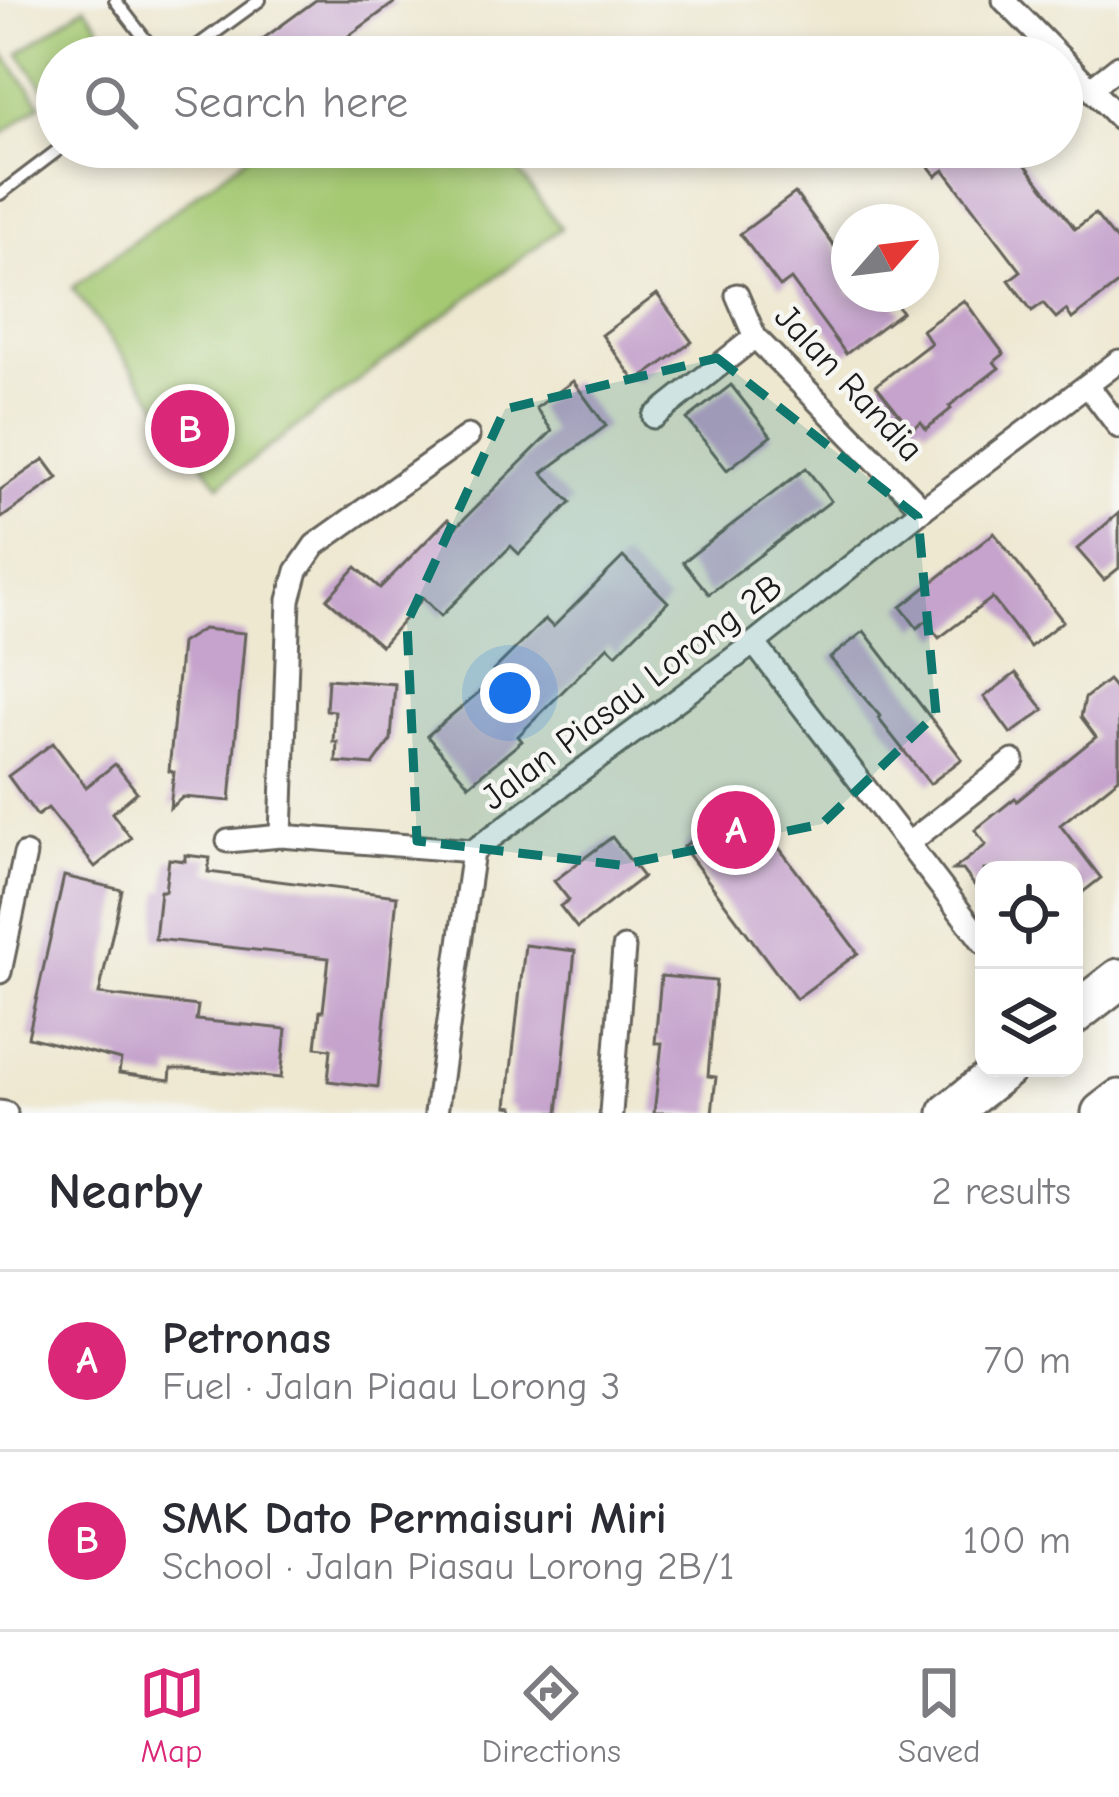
<!DOCTYPE html>
<meta charset="utf-8">
<style>
body{margin:0;font-family:"Comic Neue",sans-serif;background:#f7f7f7;color:#2b2b33}
.controls{position:absolute;right:36px;bottom:36px;display:grid;overflow:hidden;border-radius:24px;box-shadow:0 6px 18px #0003}
.controls button{width:108px;height:108px;display:grid;place-items:center;padding:0;border:0;border-bottom:3px solid #e1e1e2;background:#fff;color:#2b2b33;font:60px sans-serif}
.compass{position:absolute;left:831px;top:204px;width:108px;height:108px;border-radius:50%;background:#fff;box-shadow:0 6px 18px #0003;rotate:62deg}
.you{position:absolute;left:510px;top:693px;width:42px;height:42px;margin:-30px;border:9px solid #fff;border-radius:50%;background:#1a73e8;box-shadow:0 0 0 18px #1a73e833}
.badge{display:grid;place-items:center;width:78px;height:78px;border-radius:50%;background:#db2777;color:#fff;font-size:39px;font-weight:700}
.pin{position:absolute;translate:-50% -50%;border:6px solid #fff;box-shadow:0 3px 12px #0006}
.list{margin:0;padding:0;list-style:none}
h2{display:flex;justify-content:space-between;align-items:center;height:156px;margin:0;padding:0 48px;font-size:51px}
h2 small{font-size:39px;font-weight:400;color:#7c7c81}
.list li{display:grid;grid-template-columns:78px 1fr auto;gap:36px;align-items:center;box-sizing:border-box;height:180px;padding:0 48px;border-top:3px solid #e1e1e2}
.list b{display:block;font-size:45px;white-space:nowrap}
.list p{margin:0;font-size:39px;white-space:nowrap;color:#7c7c81}
.list em{font-size:39px;font-style:normal;color:#7c7c81}
.icon{flex:none;width:66px;height:66px;fill:none;stroke:currentColor;stroke-width:2;stroke-linecap:round;stroke-linejoin:round}
.map{position:relative;flex:none;width:1119px;height:1113px;overflow:hidden}
.search{position:absolute;background:#fff;box-shadow:0 6px 18px #0003;left:36px;right:36px;top:36px;height:132px;display:flex;align-items:center;gap:30px;box-sizing:border-box;padding:0 42px;border-radius:66px;color:#7c7c81;font-size:45px}
.sheet{height:516px;background:#fff}
nav{display:flex;justify-content:space-around;align-items:center;box-sizing:border-box;height:168px;border-top:3px solid #e1e1e2;background:#fff;font-size:33px;color:#7c7c81}
nav a{display:grid;justify-items:center;gap:6px}
nav .on{color:#db2777}
.map>svg:first-child{display:block}
.green{fill:#a5c973;stroke:#607248;stroke-width:3}
.building{fill:#c5a3cc}
.lines{fill:none;stroke-linecap:round;stroke-linejoin:round}
.lane-casing{stroke:#66635b;stroke-width:16}
.street-casing{stroke:#66635b;stroke-width:27}
.highway-casing{stroke:#66635b;stroke-width:45}
.lane{stroke:#fff;stroke-width:10}
.street{stroke:#fff;stroke-width:21}
.highway{stroke:#fff;stroke-width:39}
.marked{fill:#0f766e;fill-opacity:0.2;stroke:#0f766e;stroke-width:9;stroke-dasharray:24 15;stroke-linejoin:round}
.labels{text-anchor:middle;stroke-width:9;stroke-linejoin:round;paint-order:stroke}
.street-label{font-size:36px;fill:#1c1c1c;stroke:#f6f6f2}
</style>
<div class="map">
<svg width="1119" height="1113" viewBox="0 0 1119 1113">
<rect width="100%" height="100%" fill="#f6f6f2"/>
<filter id="ink" filterUnits="userSpaceOnUse"><feTurbulence type="fractalNoise" baseFrequency=".00833" numOctaves="2"/><feDisplacementMap in="SourceGraphic" scale="24" xChannelSelector="R" yChannelSelector="G"/><feConvolveMatrix kernelMatrix="1 2 1 2 8 2 1 2 1" color-interpolation-filters="sRGB"/></filter>
<filter id="wash" filterUnits="userSpaceOnUse"><feTurbulence type="fractalNoise" baseFrequency=".004" numOctaves="4" result="noise"/><feDisplacementMap in="SourceGraphic" scale="48" xChannelSelector="R" yChannelSelector="G"/><feGaussianBlur stdDeviation="2.7" result="paint"/><feColorMatrix in="noise" values="0 0 0 0 0 0 0 0 0 0 0 0 0 0 0 0 0 1.4 0 .05"/><feComposite in="paint" operator="in"/></filter>
<g filter="url(#wash)">
<rect width="100%" height="100%" fill="#eee8d1"/>
<g class="green">
<polygon points="85,6 112,44 94,57 57,57 57,83 46,91 19,53"/>
<polygon points="0,50 41,104 0,136"/>
<polygon points="259,147 500,147 561,228 219,485 72,288"/>
</g>
<g id="blocks">
<g class="building">
<polygon points="316,0 398,0 320,57 238,57"/>
<polygon points="914,147 1012,147 1075,229 1095,214 1119,244 1119,283 1072,319 1066,310 1056,318 1043,303 1032,311 1009,280 1021,271 944,170 936,176"/>
<polygon points="795,193 849,266 849,294 888,294 902,312 846,354 791,279 780,287 740,234"/>
<polygon points="657,294 692,342 636,382 602,335"/>
<polygon points="964,300 1004,354 994,362 999,368 949,406 951,409 926,429 921,422 912,430 876,385 931,343 922,330"/>
<polygon points="573,381 606,426 542,473 571,502 519,554 511,546 441,616 423,598 381,646 327,599 356,567 380,588 448,519 456,527 552,431 536,408"/>
<polygon points="731,385 771,436 727,470 687,419"/>
<polygon points="44,459 58,478 0,519 0,490"/>
<polygon points="806,468 831,501 709,594 683,562"/>
<polygon points="1119,513 1119,568 1104,580 1077,549"/>
<polygon points="994,533 1063,621 1030,647 992,598 939,638 926,621 917,628 901,607"/>
<polygon points="623,557 668,602 616,654 608,646 518,736 522,741 469,785 427,736 498,676 493,671 545,619 553,627"/>
<polygon points="203,629 245,633 230,801 183,797 170,808 174,772 169,771 181,643"/>
<polygon points="864,631 962,759 930,784 878,718 880,716 830,658"/>
<polygon points="1016,673 1044,710 1011,734 984,697"/>
<polygon points="328,679 395,684 391,740 373,765 336,762 337,742 333,742 335,711 326,710"/>
<polygon points="1108,680 1119,693 1119,778 1060,825 1101,878 1074,899 1074,870 984,870 984,898 963,870 953,870 986,845 975,830 1015,798 1017,801 1096,737 1081,717 1085,698"/>
<polygon points="53,743 86,787 115,764 137,792 112,813 131,838 95,867 48,808 37,816 8,776"/>
<polygon points="744,801 858,953 796,999 683,847"/>
<polygon points="612,837 643,877 577,928 560,906 569,900 554,881"/>
<polygon points="185,855 210,858 208,872 397,896 378,1087 328,1081 331,1049 316,1047 320,1011 323,1011 329,958 155,939 160,891 165,891 169,859 185,861"/>
<polygon points="64,876 122,890 99,994 198,1006 196,1020 286,1029 281,1078 190,1069 171,1069 170,1080 119,1073 121,1060 28,1037"/>
<polygon points="525,945 575,951 558,1113 514,1113 514,1107 507,1106"/>
<polygon points="661,976 716,981 708,1076 716,1077 712,1113 654,1113 662,1043 655,1043"/>
</g>
</g>
</g>
<g filter="url(#ink)">
<use href="#blocks" fill-opacity="0" stroke="#66635b" stroke-width="3"/>
<g class="lines">
<g class="lane-casing">
<g id="lane">
<polyline points="115,0 159,57"/>
<polyline points="182,57 260,0"/>
<polyline points="0,194 62,147"/>
</g>
</g>
<g class="street-casing">
<g id="street">
<polyline points="1004,0 1060,57"/>
<polyline points="1062,59 1119,118"/>
<polyline points="1091,88 1119,66"/>
<polyline points="737,295 755,337 923,509"/>
<polyline points="1088,386 1119,427"/>
<polyline points="654,417 755,337"/>
<polyline points="468,436 315,545 297,571 289,600 281,836 473,851"/>
<polyline points="754,643 984,943"/>
<polyline points="228,841 281,836"/>
<polyline points="909,843 1013,761"/>
<polyline points="0,972 25,854"/>
<polyline points="0,1112 6,1113"/>
<polyline points="436,1113 473,851 754,643 923,509 1119,361"/>
<polyline points="611,1113 624,948"/>
</g>
</g>
<g class="highway-casing">
<g id="highway">
<polyline points="1074,1014 1119,979"/>
<polyline points="949,1113 1006,1068"/>
<polyline points="1102,1113 1119,1100"/>
</g>
</g>
<use href="#lane" class="lane"/>
<use href="#street" class="street"/>
<use href="#highway" class="highway"/>
</g>
</g>
<path class="marked" d="M717,358L918,517L936,714L822,824L620,865L417,841L407,623L505,409Z"/>
<g class="labels">
<g class="street-label">
<text transform="translate(850 382) rotate(47)" y="13">Jalan Randia</text>
<text transform="translate(631 691) rotate(-37)" y="13">Jalan Piasau Lorong 2B</text>
</g>
</g>
</svg>
<div class="controls">
<button><svg class="icon" aria-label="locate" viewBox="0 0 24 24"><circle cx="12" cy="12" r="6"/><path d="M12 2v4M12 18v4M2 12h4M18 12h4"/></svg></button>
<button><svg class="icon" aria-label="layers" viewBox="0 0 24 24"><path d="M12 4l9 5-9 5-9-5zM3 14l9 5 9-5"/></svg></button>
</div>
<svg class="compass" viewBox="-18 -18 36 36"><path d="M0-13l5 13h-10z" fill="#e53935"/><path d="M0 13l5-13h-10z" fill="#7c7c81"/></svg>
<div class="you"></div>
<div class="pin badge" style="left:736px;top:830px">A</div>
<div class="pin badge" style="left:190px;top:429px">B</div>
<div class="search"><svg class="icon" aria-label="search" viewBox="0 0 24 24"><circle cx="10" cy="10" r="6"/><path d="M15 15l6 6"/></svg>Search here</div>
</div>
<section class="sheet">
<h2>Nearby<small>2 results</small></h2>
<ul class="list">
<li><span class="badge">A</span><div><b>Petronas</b><p>Fuel · Jalan Piaau Lorong 3</p></div><em>70 m</em></li>
<li><span class="badge">B</span><div><b>SMK Dato Permaisuri Miri</b><p>School · Jalan Piasau Lorong 2B/1</p></div><em>100 m</em></li>
</ul>
</section>
<nav>
<a class="on"><svg class="icon" aria-label="map" viewBox="0 0 24 24"><path d="M3 6l6-2 6 2 6-2v14l-6 2-6-2-6 2zM9 4v14M15 6v14"/></svg>Map</a>
<a><svg class="icon" aria-label="directions" viewBox="0 0 24 24"><path d="M12 3l9 9-9 9-9-9zM9 14v-3h6M13 9l2 2-2 2"/></svg>Directions</a>
<a><svg class="icon" aria-label="saved" viewBox="0 0 24 24"><path d="M7 4h10v16l-5-4-5 4z"/></svg>Saved</a>
</nav>
